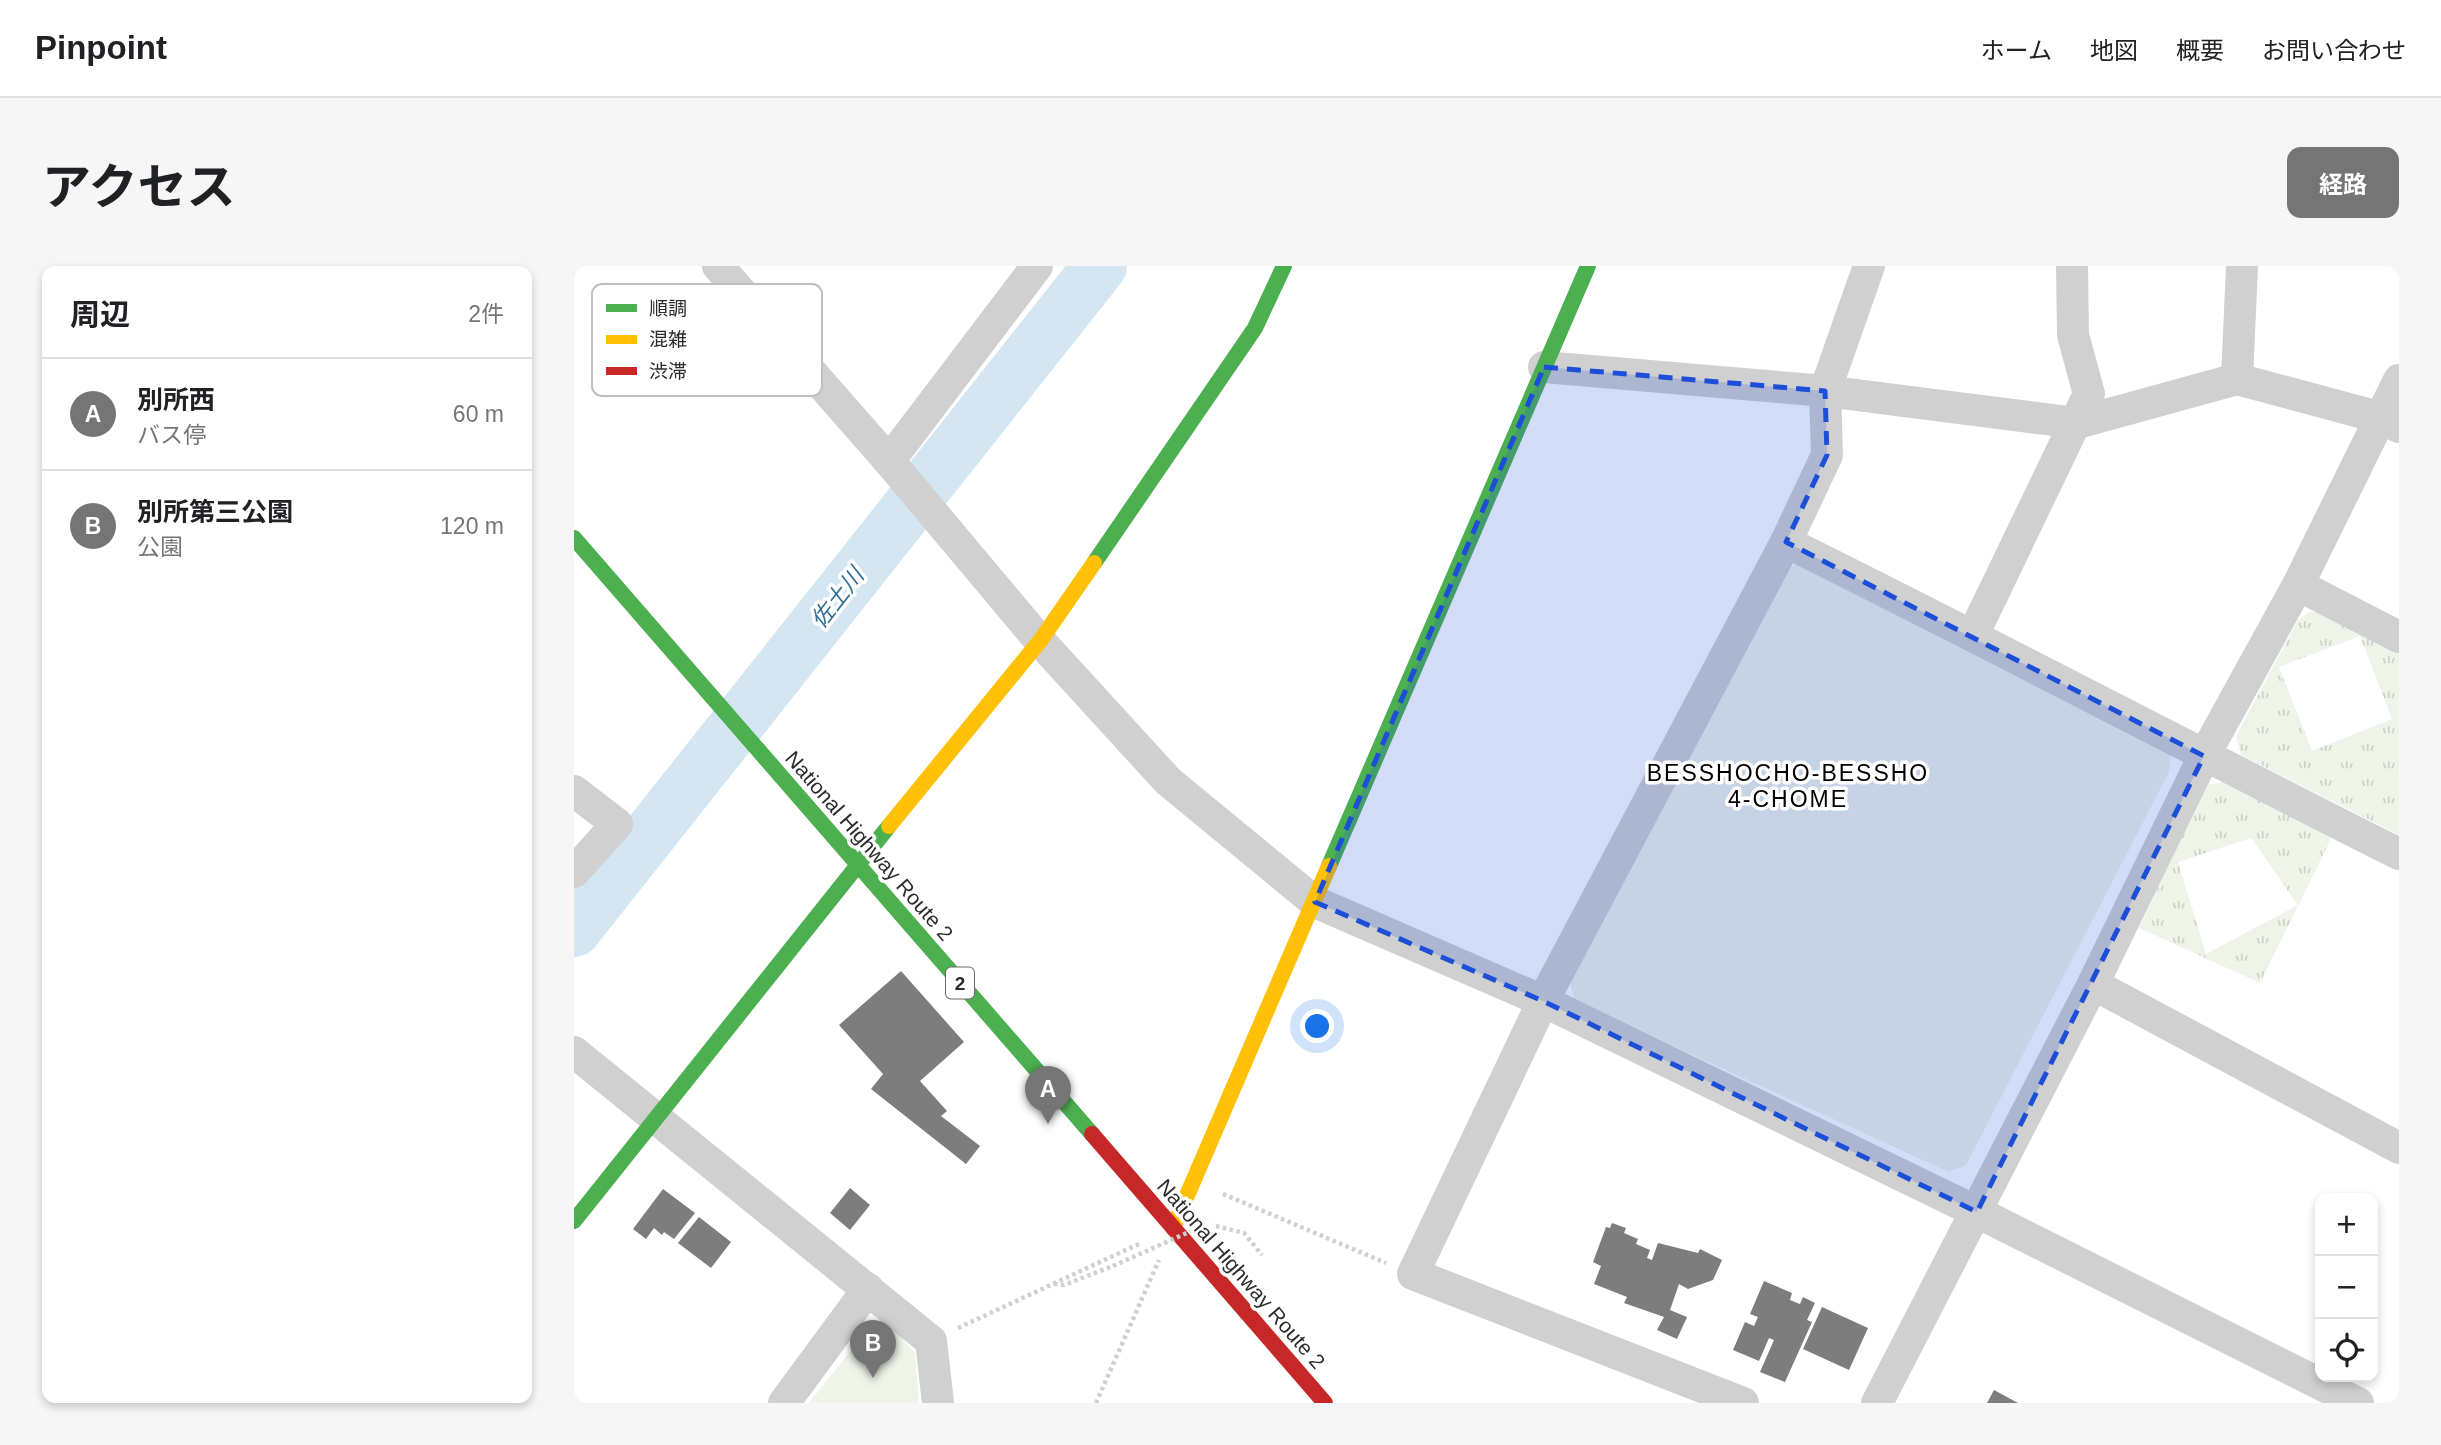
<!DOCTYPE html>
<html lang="ja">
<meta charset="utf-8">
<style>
body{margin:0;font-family:Helvetica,"Noto Sans JP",sans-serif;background:#f6f6f6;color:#202124}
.controls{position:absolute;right:21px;bottom:21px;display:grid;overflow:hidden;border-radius:14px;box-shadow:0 4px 10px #0003}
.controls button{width:63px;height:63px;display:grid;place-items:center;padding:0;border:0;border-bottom:2px solid #e0e0e0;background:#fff;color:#202124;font:35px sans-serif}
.you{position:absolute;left:744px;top:761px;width:24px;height:24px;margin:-18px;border:5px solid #fff;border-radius:50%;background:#1a73e8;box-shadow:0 0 0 10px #1a73e833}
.badge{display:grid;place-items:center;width:46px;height:46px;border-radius:50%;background:#757575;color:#fff;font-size:23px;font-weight:700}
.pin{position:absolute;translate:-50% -58px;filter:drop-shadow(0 2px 4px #0008)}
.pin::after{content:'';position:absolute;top:37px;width:24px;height:21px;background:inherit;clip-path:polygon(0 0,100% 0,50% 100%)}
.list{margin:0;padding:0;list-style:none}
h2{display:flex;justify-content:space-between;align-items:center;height:91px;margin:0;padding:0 28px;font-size:30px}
h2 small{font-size:23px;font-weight:400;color:#757577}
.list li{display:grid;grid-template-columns:46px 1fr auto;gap:21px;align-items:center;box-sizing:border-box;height:112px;padding:0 28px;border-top:2px solid #e0e0e0}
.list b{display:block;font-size:26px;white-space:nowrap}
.list p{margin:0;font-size:23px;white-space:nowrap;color:#757577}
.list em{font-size:23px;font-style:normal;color:#757577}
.icon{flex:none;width:38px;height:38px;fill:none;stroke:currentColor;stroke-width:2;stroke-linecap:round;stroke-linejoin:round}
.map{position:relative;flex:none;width:1825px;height:1137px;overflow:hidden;border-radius:14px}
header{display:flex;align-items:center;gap:42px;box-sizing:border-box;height:98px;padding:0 35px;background:#fff;border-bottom:2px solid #e0e0e0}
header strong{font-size:33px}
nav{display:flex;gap:38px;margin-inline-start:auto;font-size:24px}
.intro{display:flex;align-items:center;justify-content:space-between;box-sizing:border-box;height:168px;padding:0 42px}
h1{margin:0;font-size:49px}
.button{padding:18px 32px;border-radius:14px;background:#757575;color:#fff;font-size:24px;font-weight:700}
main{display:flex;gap:42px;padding:0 42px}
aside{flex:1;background:#fff;border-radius:14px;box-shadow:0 4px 10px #0003}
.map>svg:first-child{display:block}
.grass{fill:url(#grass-tufts);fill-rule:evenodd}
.park{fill:#eff4e9}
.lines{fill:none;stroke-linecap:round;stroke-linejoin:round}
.river{stroke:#d3e6f2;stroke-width:54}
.building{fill:#7d7d7d}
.path{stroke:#d0d0d0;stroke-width:4.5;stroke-dasharray:3.5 3.5;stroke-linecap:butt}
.street{stroke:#d0d0d0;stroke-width:32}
.fast{stroke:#4caf50;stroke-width:16}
.slow{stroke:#ffc107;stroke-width:16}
.jam{stroke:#c62828;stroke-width:16}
.path-bridge{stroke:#d0d0d0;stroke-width:4.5;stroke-dasharray:3.5 3.5;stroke-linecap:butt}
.marked{fill:#1d4ed8;fill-opacity:0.2;stroke:#1d4ed8;stroke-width:5;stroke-dasharray:14 9;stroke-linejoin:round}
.labels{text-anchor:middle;stroke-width:7;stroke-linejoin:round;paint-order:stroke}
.shield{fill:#fff;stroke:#6b6b6b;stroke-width:2}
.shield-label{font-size:19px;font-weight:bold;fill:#2b2b2b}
.street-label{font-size:21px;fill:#2b2b2b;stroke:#fff}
.water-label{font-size:23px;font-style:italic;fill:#336f93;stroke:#fff}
.neighbourhood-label{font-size:23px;letter-spacing:2px;fill:#000;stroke:#fff}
.key{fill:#fff;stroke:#bfbfbf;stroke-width:2}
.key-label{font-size:19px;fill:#2b2b2b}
</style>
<header>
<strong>Pinpoint</strong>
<nav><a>ホーム</a><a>地図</a><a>概要</a><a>お問い合わせ</a></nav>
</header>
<div class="intro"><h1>アクセス</h1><a class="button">経路</a></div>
<main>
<aside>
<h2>周辺<small>2件</small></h2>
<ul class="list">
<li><span class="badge">A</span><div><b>別所西</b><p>バス停</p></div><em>60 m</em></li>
<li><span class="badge">B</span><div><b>別所第三公園</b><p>公園</p></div><em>120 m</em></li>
</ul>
</aside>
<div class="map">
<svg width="1825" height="1137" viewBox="0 0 1825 1137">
<defs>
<pattern id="grass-tufts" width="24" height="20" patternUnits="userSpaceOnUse" patternTransform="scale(1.75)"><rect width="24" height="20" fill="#eff4e9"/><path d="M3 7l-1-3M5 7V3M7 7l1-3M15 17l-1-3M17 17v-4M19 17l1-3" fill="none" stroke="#cdd1c8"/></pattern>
</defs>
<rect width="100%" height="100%" fill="#fff"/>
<g class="grass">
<path d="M1744,345L1825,384V569L1667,489L1662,470L1724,354L1734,347ZM1786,370L1818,453L1738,485L1705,401Z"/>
<path d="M1655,515L1760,567L1686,717L1565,662L1632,519ZM1677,572L1724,639L1632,688L1604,596Z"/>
</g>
<g class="park">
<polygon points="1234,295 1597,484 1595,506 1392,899 1375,906 1001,735 995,714 1212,302"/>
<polygon points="315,1058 341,1087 345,1137 235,1137 294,1063"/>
</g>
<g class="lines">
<polyline class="river" points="0,664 526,0"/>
</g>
<g class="building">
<polygon points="327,705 390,776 346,815 373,845 367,850 406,880 392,898 297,823 309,808 265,759"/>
<polygon points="276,922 296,939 276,964 256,947"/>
<polygon points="89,923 121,947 100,973 90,966 88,969 80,962 72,973 59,963"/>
<polygon points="125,951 157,976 137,1002 104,977"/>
<polygon points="1038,957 1052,962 1050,967 1064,973 1062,978 1076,984 1073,992 1078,994 1084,977 1124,987 1126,983 1148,994 1139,1014 1114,1023 1105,1018 1096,1044 1113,1051 1103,1073 1083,1064 1090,1051 1050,1037 1053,1031 1020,1018 1027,1000 1019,996 1032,961 1036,962"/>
<polygon points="1190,1015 1218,1027 1216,1034 1226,1038 1229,1031 1241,1037 1233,1054 1238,1056 1211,1116 1186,1106 1200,1074 1195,1072 1185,1095 1159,1084 1171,1056 1180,1060 1184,1051 1176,1048"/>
<polygon points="1248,1041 1294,1062 1275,1104 1229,1083"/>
<polygon points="1420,1124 1444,1137 1413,1137"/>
</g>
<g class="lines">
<g class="path">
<polyline points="649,928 812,997"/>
<polyline points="642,960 670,967 688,989"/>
<polyline points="480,1018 490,1019 539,1000"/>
<polyline points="384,1062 567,977"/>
<polyline points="522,1137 585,994"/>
</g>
<g class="street">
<polyline points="144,0 315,195 466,375 594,515 741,636 969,735 1403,946 1784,1137"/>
<polyline points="970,101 1251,125 1503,157 1663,113 1808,152 1825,161"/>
<polyline points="1663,113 1668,0"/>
<polyline points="315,195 463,0"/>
<path d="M1212,276C1418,378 1620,485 1825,588"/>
<polyline points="1724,319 1825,371"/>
<polyline points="1399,369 1515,128 1499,69 1498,0"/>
<polyline points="0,525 43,558 0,606"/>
<polyline points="1519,718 1825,882"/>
<polyline points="0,786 357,1075 364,1137"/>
<polyline points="210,1137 294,1023"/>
<polyline points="1169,1137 839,1008 969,735 1212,276 1253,189 1251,125 1295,0"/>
<polyline points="1303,1137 1519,718 1630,490 1724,319 1825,114"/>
</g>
<g class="fast">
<polyline points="0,272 518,868"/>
<polyline points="520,297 681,62 710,0"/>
<polyline points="755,600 1014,0"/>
<polyline points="0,955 315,560"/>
</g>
<g class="slow">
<polyline points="315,560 466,375 520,297"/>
<polyline points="599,962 755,600"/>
</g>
<polyline class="jam" points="518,868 751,1137"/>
<polyline class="path-bridge" points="539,1000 635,957"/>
</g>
<path class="marked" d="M970,101L1251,125L1253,189L1212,276L1630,490L1403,946L969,735L741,636Z"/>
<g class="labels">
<rect class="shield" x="372" y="701.5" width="28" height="31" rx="5"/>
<g class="shield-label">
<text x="386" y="724">2</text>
</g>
<g class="street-label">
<text transform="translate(295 580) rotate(49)" y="7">National Highway Route 2</text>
<text transform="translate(667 1008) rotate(49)" y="7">National Highway Route 2</text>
</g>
<g class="water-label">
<text transform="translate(263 332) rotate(-52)" y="8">佐土川</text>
</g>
<g class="neighbourhood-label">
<text x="1214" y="515">BESSHOCHO-BESSHO<tspan x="1214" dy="26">4-CHOME</tspan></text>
</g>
</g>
<rect x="18" y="18" width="230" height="112" rx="10" class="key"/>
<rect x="32" y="38" width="31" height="8" fill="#4caf50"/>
<rect x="32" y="69" width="31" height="9" fill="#ffc107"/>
<rect x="32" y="101" width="31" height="8" fill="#c62828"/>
<g class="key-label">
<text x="75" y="49">順調</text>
<text x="75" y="80">混雑</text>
<text x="75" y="112">渋滞</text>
</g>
</svg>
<div class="controls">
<button>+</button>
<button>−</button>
<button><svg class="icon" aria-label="locate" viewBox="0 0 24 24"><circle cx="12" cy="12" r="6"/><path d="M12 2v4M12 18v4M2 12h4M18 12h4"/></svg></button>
</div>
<div class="you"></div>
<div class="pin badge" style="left:474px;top:858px">A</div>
<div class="pin badge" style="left:299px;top:1112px">B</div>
</div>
</main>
